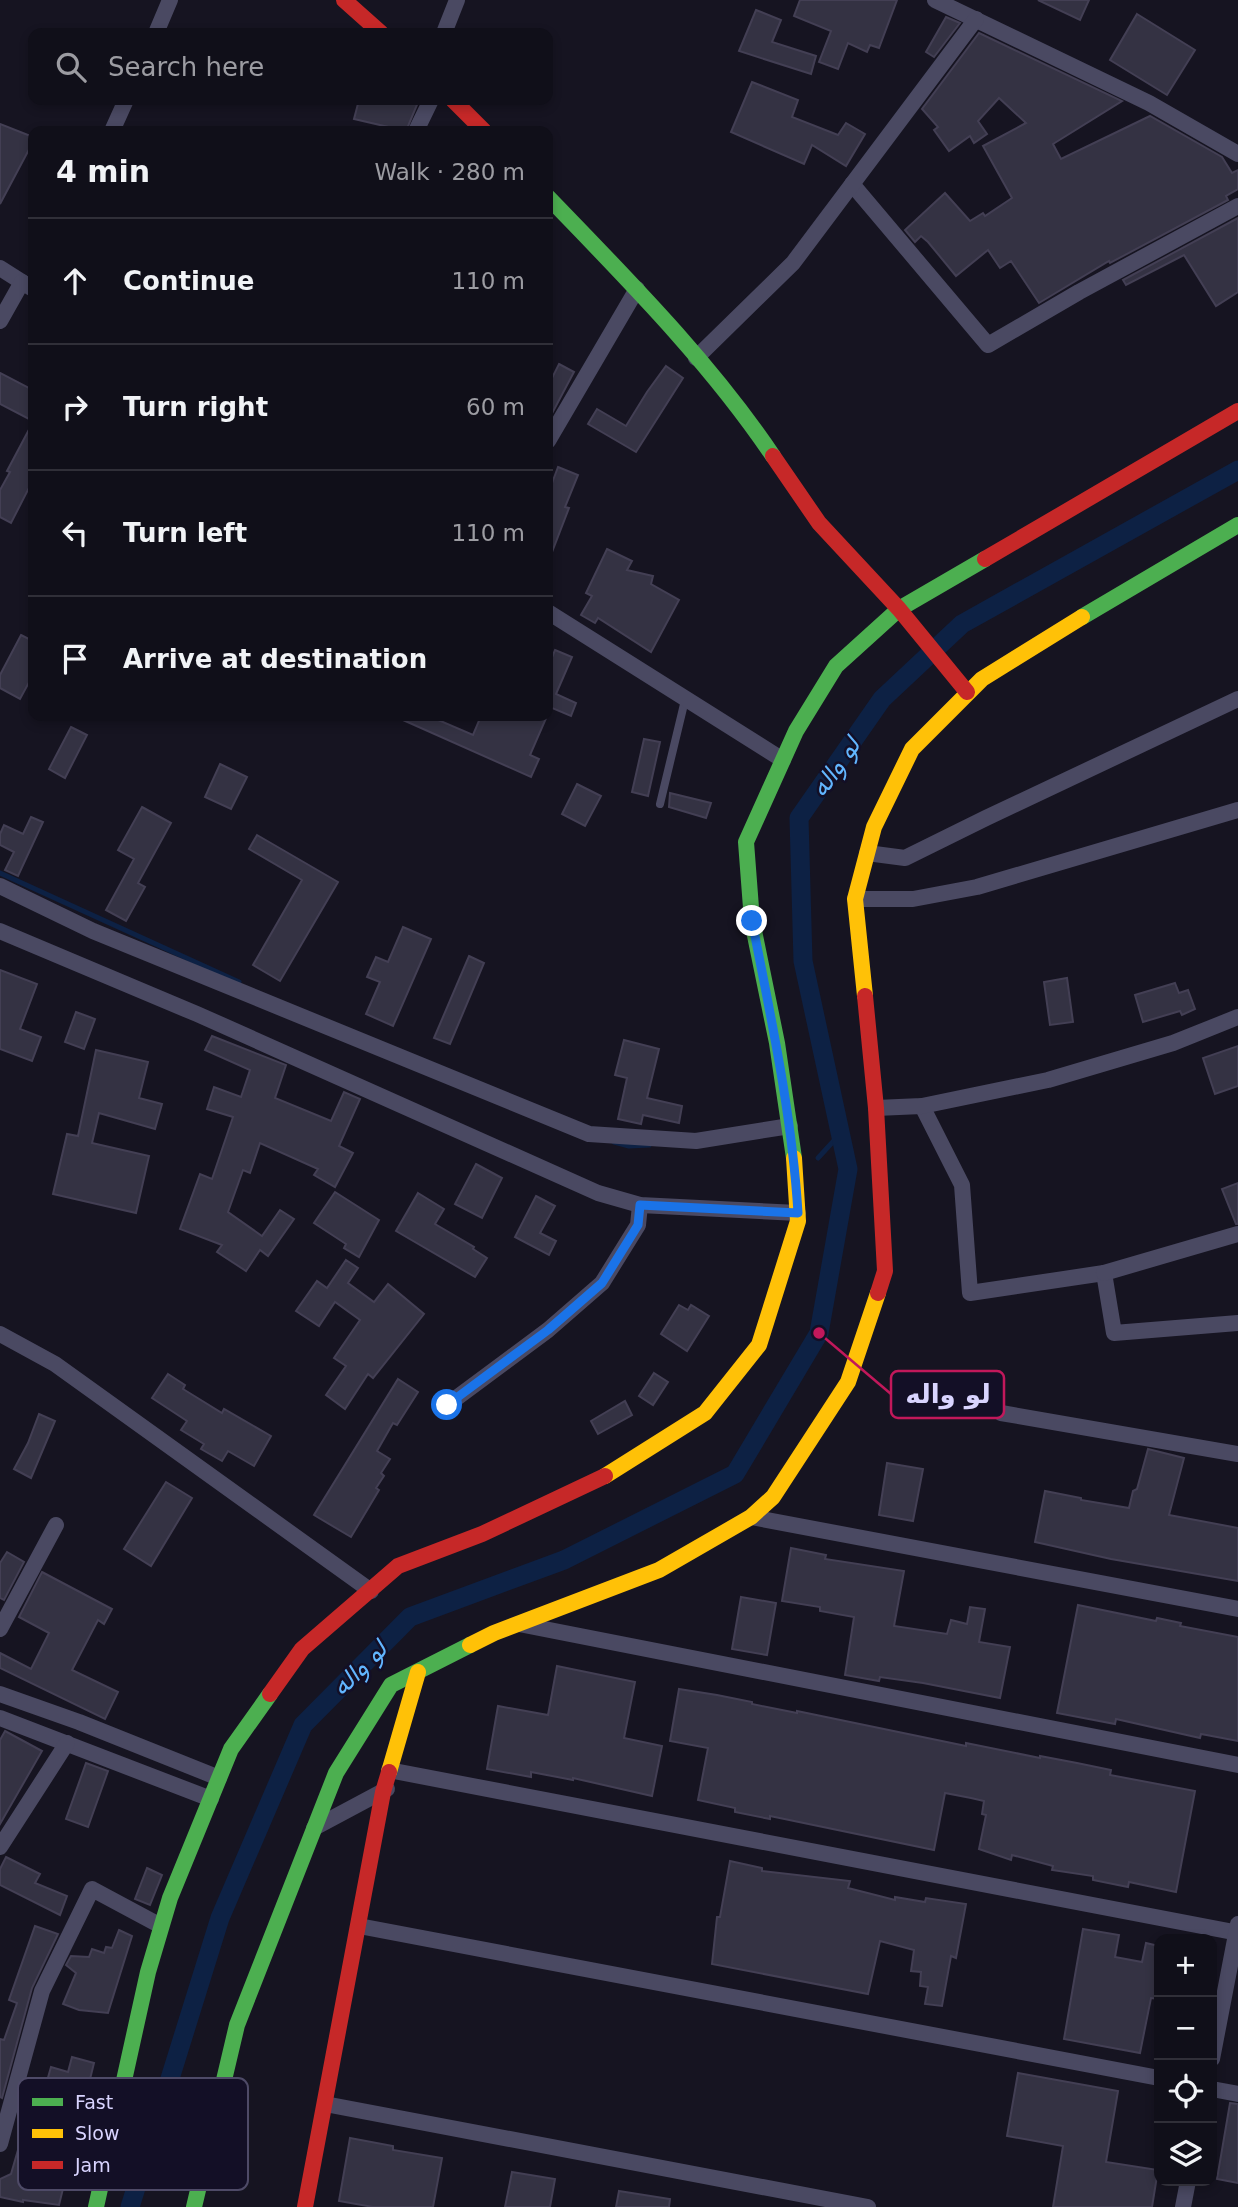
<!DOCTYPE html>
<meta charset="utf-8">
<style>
body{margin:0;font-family:"DejaVu Sans",Vazirmatn,sans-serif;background:#191822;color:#f1f3f6}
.controls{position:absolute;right:21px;bottom:21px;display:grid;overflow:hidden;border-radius:14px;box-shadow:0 4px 10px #0003}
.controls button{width:63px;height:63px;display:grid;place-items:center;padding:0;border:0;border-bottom:2px solid #302f38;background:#100f19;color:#f1f3f6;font:35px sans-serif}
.stop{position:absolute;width:21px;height:21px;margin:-16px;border:5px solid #1a73e8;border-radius:50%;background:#fff}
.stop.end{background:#1a73e8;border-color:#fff;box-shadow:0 2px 7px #0008}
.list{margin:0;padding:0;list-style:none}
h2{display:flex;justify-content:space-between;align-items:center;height:91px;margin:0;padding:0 28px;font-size:30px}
h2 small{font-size:23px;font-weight:400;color:#9c9ca2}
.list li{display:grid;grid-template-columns:46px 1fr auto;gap:21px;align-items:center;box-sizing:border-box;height:126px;padding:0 28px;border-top:2px solid #302f38}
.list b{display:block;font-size:26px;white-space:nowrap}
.list em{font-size:23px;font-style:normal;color:#9c9ca2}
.icon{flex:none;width:38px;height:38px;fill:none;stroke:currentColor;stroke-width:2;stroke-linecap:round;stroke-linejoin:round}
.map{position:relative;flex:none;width:1238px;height:2207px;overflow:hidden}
.search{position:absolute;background:#100f19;box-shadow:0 4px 10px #0003;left:28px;top:28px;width:525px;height:77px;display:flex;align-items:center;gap:18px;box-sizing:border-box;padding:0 24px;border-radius:14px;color:#9c9ca2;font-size:26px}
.panel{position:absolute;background:#100f19;box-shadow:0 4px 10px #0003;left:28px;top:126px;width:525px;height:595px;border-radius:14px}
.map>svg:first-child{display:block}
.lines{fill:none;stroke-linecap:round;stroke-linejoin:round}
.stream{stroke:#0d2144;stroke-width:5}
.canal{stroke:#0d2144;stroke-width:19}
.building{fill:#343243;stroke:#433f54;stroke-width:2}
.lane{stroke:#4a4962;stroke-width:8}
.street{stroke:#4a4962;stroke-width:16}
.fast{stroke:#4caf50;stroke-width:16}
.slow{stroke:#ffc107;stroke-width:16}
.jam{stroke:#c62828;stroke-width:16}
.route{stroke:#1a73e8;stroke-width:9}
.labels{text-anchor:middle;stroke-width:5;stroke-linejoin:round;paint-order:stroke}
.water-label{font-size:26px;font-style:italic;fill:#62b6ff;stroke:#130f26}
.key{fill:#130f26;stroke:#4e4a67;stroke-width:2}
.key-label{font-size:19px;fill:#d9d4ff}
.leader{fill:none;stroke:#c2185b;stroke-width:2.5}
.callout-dot{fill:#c2185b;stroke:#130f26;stroke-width:2.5}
.callout{fill:#130f26;stroke:#c2185b;stroke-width:2.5}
.callout-label{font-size:26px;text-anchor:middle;font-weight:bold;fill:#d9d4ff}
</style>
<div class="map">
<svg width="1238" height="2207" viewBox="0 0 1238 2207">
<rect width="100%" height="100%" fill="#161421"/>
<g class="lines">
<g class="stream">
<polyline points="0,873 239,982"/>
<polyline points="614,1142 629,1146 649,1145"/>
<polyline points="818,1158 840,1134"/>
</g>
<polyline class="canal" points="130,2207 220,1918 303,1725 410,1617 564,1560 735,1474 819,1333 848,1169 803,961 799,818 882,699 962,624 1238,470"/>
</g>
<g class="building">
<polygon points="800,0 897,0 879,48 870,45 867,52 848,43 838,69 819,62 831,31 794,16"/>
<polygon points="1038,0 1089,0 1080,20"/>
<polygon points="756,10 781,20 772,42 816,56 811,74 739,51"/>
<polygon points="1137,14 1195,50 1167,95 1110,60"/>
<polygon points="946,17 960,23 934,57 926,52"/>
<polygon points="979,33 1122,101 1053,144 1061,159 1150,116 1222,157 1232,173 1238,170 1238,189 1226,196 1228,200 1110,263 1109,261 1039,303 1011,261 1000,268 988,250 956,276 928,242 921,236 915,242 905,230 945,193 970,221 983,213 985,216 1012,198 983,146 1026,123 999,98 978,121 987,134 974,143 970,136 949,151 934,130 938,127 922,109"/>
<polygon points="752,82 798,100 792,117 838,135 846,123 865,134 846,166 812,145 804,164 731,132"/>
<polygon points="359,100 419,100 406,131 354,119"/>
<polygon points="0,124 33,137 33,142 0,204"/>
<polygon points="1238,218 1238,292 1216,306 1184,255 1126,285 1123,280"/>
<polygon points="559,364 574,372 548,421 548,386"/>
<polygon points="666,366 683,378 636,452 588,424 597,409 626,426 647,392"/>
<polygon points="0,373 33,390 33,421 0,404"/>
<polygon points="33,422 33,480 11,523 0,517 0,490 10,472 7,471"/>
<polygon points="558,467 578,475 565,507 569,508 549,560 548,494"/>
<polygon points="607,549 632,561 627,570 653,576 651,584 679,600 651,652 598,618 595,623 581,615 592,596 586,593"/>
<polygon points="21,635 33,641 33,675 20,699 0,688 0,675"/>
<polygon points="555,650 572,657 556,694 576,703 571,716 550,707 548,713 548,667"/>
<polygon points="394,716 429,716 473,735 481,716 547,716 530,755 539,759 531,777"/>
<polygon points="71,727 87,735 65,778 49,769"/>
<polygon points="644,739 660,742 648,796 632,792"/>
<polygon points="220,764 247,777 231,809 205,797"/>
<polygon points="577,784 601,796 585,826 562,814"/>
<polygon points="670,793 711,803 706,818 669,807"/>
<polygon points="142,807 171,823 138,883 145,887 126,921 106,910 134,859 118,850"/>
<polygon points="31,817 43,822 18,876 5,870 14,852 0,845 0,834 4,825 23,834"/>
<polygon points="257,835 338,882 280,981 253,965 302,880 249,849"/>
<polygon points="403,927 431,939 393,1026 366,1014 380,982 367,977 376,957 388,962"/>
<polygon points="469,956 484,963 450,1044 434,1038"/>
<polygon points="0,970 37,984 20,1029 41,1037 32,1061 0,1049"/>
<polygon points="1067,978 1073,1022 1050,1025 1044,982"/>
<polygon points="1175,983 1179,993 1188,990 1195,1009 1182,1015 1180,1011 1143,1022 1135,995"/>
<polygon points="76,1012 95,1019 84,1049 65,1042"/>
<polygon points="212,1036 286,1065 275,1098 331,1121 344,1092 360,1099 339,1146 353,1153 335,1187 314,1175 318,1169 260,1143 250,1173 243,1170 228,1212 262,1236 280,1210 294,1219 268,1256 260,1250 246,1271 217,1252 222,1245 180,1229 200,1174 212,1179 233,1117 207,1109 214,1087 241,1097 250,1070 205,1050"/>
<polygon points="624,1040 659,1049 647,1098 682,1106 679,1123 643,1115 641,1124 618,1119 627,1078 615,1075"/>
<polygon points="1238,1046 1238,1086 1215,1094 1203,1058"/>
<polygon points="96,1050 148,1062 139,1098 162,1104 155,1129 99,1113 92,1143 149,1156 136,1213 53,1194 67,1134 78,1136"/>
<polygon points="476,1164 502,1178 482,1218 455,1204"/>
<polygon points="1238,1183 1238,1224 1236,1224 1222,1189"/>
<polygon points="335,1192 379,1220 359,1257 344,1248 346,1244 314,1223"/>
<polygon points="418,1193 444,1209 435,1224 474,1247 473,1249 487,1258 475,1277 396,1231"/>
<polygon points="536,1196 555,1206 540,1233 556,1241 549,1255 515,1237"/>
<polygon points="346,1260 358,1268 348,1283 374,1302 388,1284 424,1314 373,1378 368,1374 345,1409 326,1395 346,1366 334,1358 360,1320 335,1302 319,1326 296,1311 317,1281 327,1288"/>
<polygon points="679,1305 688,1310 691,1305 709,1316 687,1351 661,1334"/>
<polygon points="654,1373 668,1382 653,1405 639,1396"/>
<polygon points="168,1374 185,1385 183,1389 222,1413 224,1409 271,1436 254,1466 228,1451 222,1461 201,1449 204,1444 181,1430 187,1421 152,1398"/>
<polygon points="398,1379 418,1392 397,1425 393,1423 377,1451 390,1459 381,1473 384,1476 376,1488 379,1490 351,1537 314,1515"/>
<polygon points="625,1401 632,1415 598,1434 591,1421"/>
<polygon points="39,1414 55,1421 31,1478 14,1469 28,1443"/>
<polygon points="1148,1449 1184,1458 1169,1515 1238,1528 1238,1581 1111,1559 1035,1542 1045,1491 1081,1498 1081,1500 1129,1508 1133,1491 1137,1489"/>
<polygon points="887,1463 923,1469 913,1521 879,1515"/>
<polygon points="166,1482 192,1498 151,1566 124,1549"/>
<polygon points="791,1548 826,1555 825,1559 904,1571 894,1626 947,1634 951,1620 967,1624 970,1607 985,1609 979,1642 1010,1647 1000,1698 923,1683 880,1677 879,1681 845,1675 854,1617 820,1611 820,1607 782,1601"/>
<polygon points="7,1552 24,1562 4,1600 0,1598 0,1563"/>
<polygon points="42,1572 112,1609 104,1624 98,1620 72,1670 118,1692 105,1719 0,1668 0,1653 31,1669 49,1633 19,1617"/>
<polygon points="741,1597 776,1603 767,1655 732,1649"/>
<polygon points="1078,1605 1156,1621 1157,1618 1181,1623 1180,1626 1238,1637 1238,1741 1201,1734 1200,1738 1116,1719 1115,1724 1057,1713"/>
<polygon points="557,1666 635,1682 624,1738 662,1746 652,1796 573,1778 573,1780 531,1772 531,1777 487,1769 498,1706 548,1715"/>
<polygon points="679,1689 717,1695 752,1702 752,1704 797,1713 797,1711 966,1746 966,1743 1040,1758 1040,1756 1077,1763 1111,1770 1110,1775 1195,1791 1176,1892 1129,1882 1128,1887 1093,1880 1093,1876 1052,1870 1053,1866 1012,1855 1011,1860 979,1849 986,1815 982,1814 984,1801 971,1798 945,1793 934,1850 770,1816 770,1819 735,1812 735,1808 698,1800 708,1748 670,1741"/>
<polygon points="5,1731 42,1751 0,1824 0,1740"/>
<polygon points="86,1763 108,1771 88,1827 66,1819"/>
<polygon points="6,1857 40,1874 35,1883 67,1896 60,1915 0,1885 0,1869"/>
<polygon points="730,1861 762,1868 762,1871 850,1881 848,1888 895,1900 895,1897 925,1902 926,1898 966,1904 956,1958 951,1956 942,2006 925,2004 928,1987 920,1986 921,1972 911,1971 914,1950 880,1941 868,1994 712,1964 717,1917 720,1917"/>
<polygon points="147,1868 162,1875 150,1905 135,1899"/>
<polygon points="35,1926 58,1934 32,1988 2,2098 0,2097 0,2039 4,2040 17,2003 9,2000"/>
<polygon points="1083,1929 1119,1935 1115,1957 1142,1962 1146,1943 1159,1946 1159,1999 1151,1998 1140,2053 1064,2039"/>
<polygon points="119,1930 132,1936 108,2013 79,2010 63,2004 76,1973 66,1965 71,1956 89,1957 92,1949 104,1953 106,1947 112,1948"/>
<polygon points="72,2057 94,2063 59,2205 23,2200 23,2202 0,2197 0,2179 11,2174 25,2126 29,2127 36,2098 41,2102 51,2067 68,2072"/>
<polygon points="1018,2073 1118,2091 1106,2162 1158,2170 1152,2207 1053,2207 1063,2146 1007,2136"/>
<polygon points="1230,2103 1238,2104 1238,2183 1217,2179"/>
<polygon points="350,2138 393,2146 393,2150 442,2158 433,2207 373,2207 339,2201"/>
<polygon points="512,2172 555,2179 550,2207 505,2207"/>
<polygon points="619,2191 670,2199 669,2207 616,2207"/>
</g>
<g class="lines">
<polyline class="lane" points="660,804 685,700"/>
<g class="street">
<polyline points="935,0 1149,103 1238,154"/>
<polyline points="156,33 170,0"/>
<polyline points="444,33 457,0"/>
<polyline points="112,131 126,100"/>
<polyline points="416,131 431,100"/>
<polyline points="852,184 988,345 1079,292 1238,206"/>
<polyline points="0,268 33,289"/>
<polyline points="0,321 22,282"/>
<polyline points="696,358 793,263 976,19"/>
<polyline points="548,441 637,289"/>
<polyline points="548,612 783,760"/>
<polyline points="867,853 905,858 986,818 1238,699"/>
<polyline points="0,886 93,931 589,1134 696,1141 790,1126"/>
<polyline points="855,899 913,899 977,887 1238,810"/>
<polyline points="0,931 197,1014 598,1193 640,1205 798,1213"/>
<polyline points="922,1106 962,1185 970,1293 1104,1273 1114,1333 1238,1323"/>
<polyline points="876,1108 922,1106 1048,1080 1173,1043 1238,1017"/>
<polyline points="1104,1273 1238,1234"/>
<polyline points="0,1334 55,1364 371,1591"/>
<polyline points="447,1405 548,1330 602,1283 638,1225 640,1205"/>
<polyline points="1001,1413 1238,1454"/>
<polyline points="751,1517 1238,1609"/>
<polyline points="519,1624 1238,1765"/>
<polyline points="0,1629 56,1525"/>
<polyline points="0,1694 79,1722 219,1778"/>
<polyline points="0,1718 211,1799"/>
<polyline points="389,1770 1238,1933"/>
<polyline points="314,1828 387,1789"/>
<polyline points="0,1847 67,1743"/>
<polyline points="359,1926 1159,2078"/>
<polyline points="1212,2059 1238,1924"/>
<polyline points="1212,2089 1238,2094"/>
<polyline points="325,2104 868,2207"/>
<polyline points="0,2144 42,1991 92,1889 161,1926"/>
<polyline points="1183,2207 1188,2181"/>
</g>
<g class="fast">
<path d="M548,197C627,279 709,361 773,456"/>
<polyline points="1082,617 1238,525"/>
<polyline points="794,1158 777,1043 752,921 746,842 796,731 836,666 899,609 985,559"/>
<polyline points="96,2207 148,1972 170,1898 231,1749 270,1694"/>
<polyline points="194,2207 237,2025 336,1773 391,1685 470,1645"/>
</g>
<g class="slow">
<polyline points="865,996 855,899 874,827 912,749 982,679 1082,617"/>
<polyline points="605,1476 705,1413 759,1345 798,1221 794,1158"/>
<polyline points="470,1645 494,1633 659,1570 751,1517 773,1497 848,1382 878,1293"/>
<polyline points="389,1772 418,1672"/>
</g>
<g class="jam">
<polyline points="344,0 381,33"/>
<polyline points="453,100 484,131"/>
<polyline points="773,456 819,523 899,609 967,692"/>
<polyline points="985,559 1238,411"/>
<polyline points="865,996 876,1108 885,1271 878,1293"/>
<polyline points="270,1694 302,1649 398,1566 482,1534 605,1476"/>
<polyline points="305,2207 383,1792 389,1772"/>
</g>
</g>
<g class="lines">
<path class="route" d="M447,1405L548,1330L602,1283L638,1225L640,1205L798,1213C792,1114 771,1018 752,921"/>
</g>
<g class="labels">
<g class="water-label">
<text transform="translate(835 767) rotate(-55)" y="9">لو واله</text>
<text transform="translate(359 1668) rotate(-45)" y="9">لو واله</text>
</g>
</g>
<rect x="18" y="2078" width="230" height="112" rx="10" class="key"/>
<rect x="32" y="2098" width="31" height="8" fill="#4caf50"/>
<rect x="32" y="2129" width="31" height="9" fill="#ffc107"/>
<rect x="32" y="2161" width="31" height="8" fill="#c62828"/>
<g class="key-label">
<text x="75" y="2109">Fast</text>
<text x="75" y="2140">Slow</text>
<text x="75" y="2172">Jam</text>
</g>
<path class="leader" d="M819 1333L891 1394"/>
<circle class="callout-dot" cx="819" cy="1333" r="7"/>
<rect class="callout" x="891" y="1371" width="113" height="47" rx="7"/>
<g class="callout-label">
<text x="948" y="1403">لو واله</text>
</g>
</svg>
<div class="controls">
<button>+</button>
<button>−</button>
<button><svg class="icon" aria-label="locate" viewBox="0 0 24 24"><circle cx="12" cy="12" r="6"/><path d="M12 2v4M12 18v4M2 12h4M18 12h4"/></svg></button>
<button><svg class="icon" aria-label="layers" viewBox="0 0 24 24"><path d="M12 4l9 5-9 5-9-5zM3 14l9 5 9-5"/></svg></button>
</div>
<div class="stop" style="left:447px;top:1405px"></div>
<div class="stop end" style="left:752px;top:921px"></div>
<div class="search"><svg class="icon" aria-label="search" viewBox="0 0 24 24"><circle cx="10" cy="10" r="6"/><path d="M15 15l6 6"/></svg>Search here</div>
<section class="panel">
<h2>4 min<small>Walk · 280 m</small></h2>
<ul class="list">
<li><svg class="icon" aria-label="ahead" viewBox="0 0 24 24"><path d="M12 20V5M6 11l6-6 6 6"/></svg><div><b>Continue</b></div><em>110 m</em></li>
<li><svg class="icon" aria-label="right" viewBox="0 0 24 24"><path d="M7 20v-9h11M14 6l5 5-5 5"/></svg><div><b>Turn right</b></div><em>60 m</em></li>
<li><svg class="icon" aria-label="left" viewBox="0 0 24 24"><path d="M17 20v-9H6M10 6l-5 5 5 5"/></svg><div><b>Turn left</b></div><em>110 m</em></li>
<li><svg class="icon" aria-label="arrive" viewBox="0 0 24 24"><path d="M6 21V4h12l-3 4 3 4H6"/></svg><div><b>Arrive at destination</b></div></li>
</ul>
</section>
</div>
